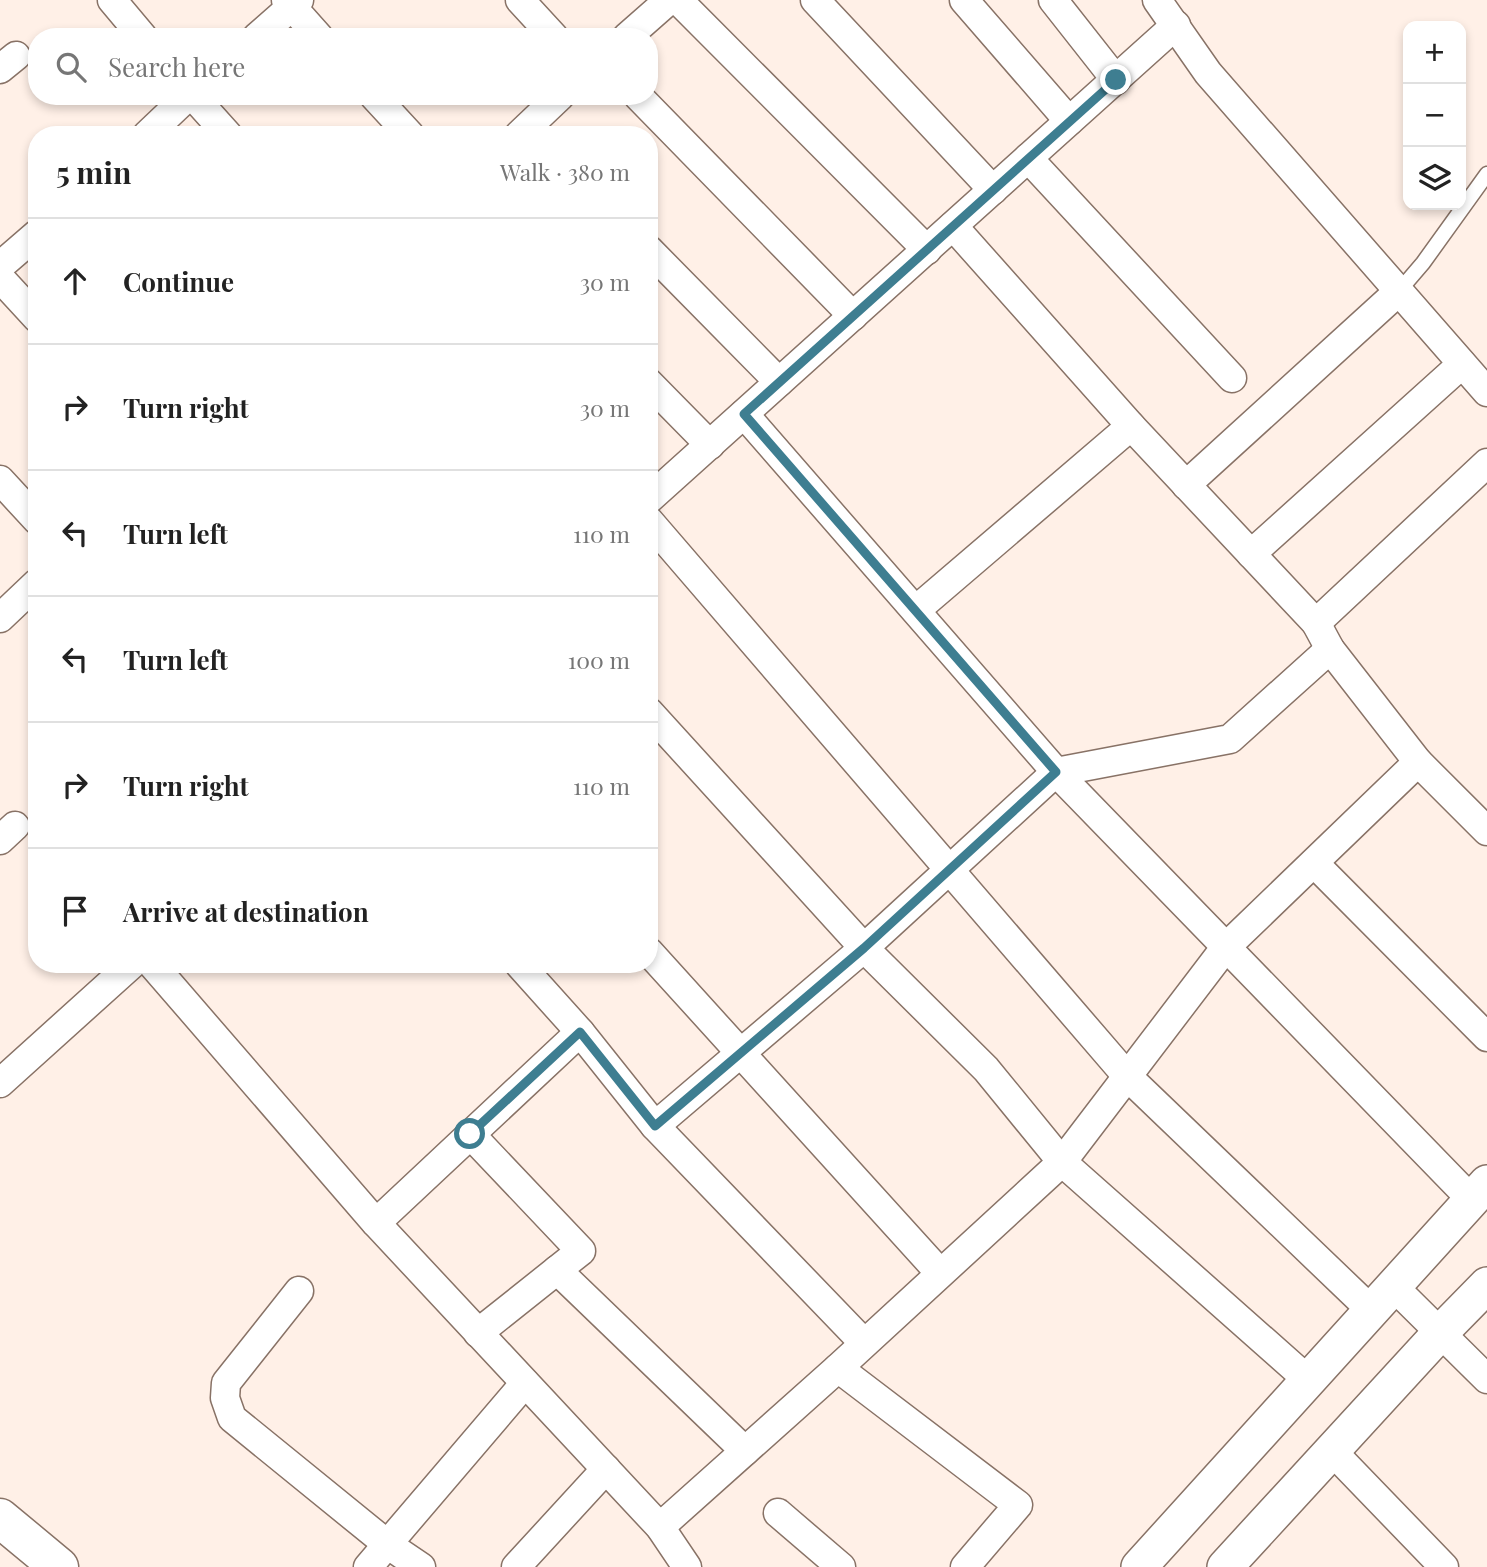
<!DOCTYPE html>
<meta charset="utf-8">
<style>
body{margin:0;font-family:"Playfair Display",serif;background:#f6f6f6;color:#222}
.controls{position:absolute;right:21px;top:21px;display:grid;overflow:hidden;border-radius:14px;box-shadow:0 4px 10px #0003}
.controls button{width:63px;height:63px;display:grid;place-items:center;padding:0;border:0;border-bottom:2px solid #e0e0e0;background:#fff;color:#222;font:35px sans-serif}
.stop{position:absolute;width:21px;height:21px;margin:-16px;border:5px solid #3e7e91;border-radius:50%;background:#fff}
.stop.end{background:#3e7e91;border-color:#fff;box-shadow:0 2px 7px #0008}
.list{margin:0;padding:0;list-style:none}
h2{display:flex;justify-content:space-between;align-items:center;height:91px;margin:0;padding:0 28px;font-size:30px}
h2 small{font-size:23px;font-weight:400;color:#767676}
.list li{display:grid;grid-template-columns:46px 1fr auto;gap:21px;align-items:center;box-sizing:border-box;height:126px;padding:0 28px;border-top:2px solid #e0e0e0}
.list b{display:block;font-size:26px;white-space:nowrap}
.list em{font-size:23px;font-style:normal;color:#767676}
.icon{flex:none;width:38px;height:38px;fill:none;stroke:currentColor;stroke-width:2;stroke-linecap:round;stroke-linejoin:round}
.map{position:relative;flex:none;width:1487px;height:1567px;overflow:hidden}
.search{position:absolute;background:#fff;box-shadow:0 4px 10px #0003;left:28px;top:28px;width:630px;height:77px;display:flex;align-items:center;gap:18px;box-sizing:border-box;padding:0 24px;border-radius:28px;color:#767676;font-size:26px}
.panel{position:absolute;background:#fff;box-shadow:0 4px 10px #0003;left:28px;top:126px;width:630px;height:847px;border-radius:28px}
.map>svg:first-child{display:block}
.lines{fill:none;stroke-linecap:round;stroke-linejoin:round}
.service-casing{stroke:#887266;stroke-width:17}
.minor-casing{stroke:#887266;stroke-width:31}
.tertiary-casing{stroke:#887266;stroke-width:38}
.primary-casing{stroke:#887266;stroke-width:41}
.service{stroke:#fff;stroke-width:14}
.minor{stroke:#fff;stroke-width:28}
.tertiary{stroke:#fff;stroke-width:35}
.primary{stroke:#fff;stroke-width:38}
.route{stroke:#3e7e91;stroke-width:9}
</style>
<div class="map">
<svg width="1487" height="1567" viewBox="0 0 1487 1567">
<rect width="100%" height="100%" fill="#fff0e7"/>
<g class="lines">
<g class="service-casing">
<polyline id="service" points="1399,291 1423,263 1487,174"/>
</g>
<g class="minor-casing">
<g id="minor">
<polyline points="112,0 143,37"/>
<polyline points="286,0 319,37"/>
<polyline points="520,0 554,37"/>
<polyline points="678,0 927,250"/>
<polyline points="815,0 993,190"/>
<polyline points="964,0 1069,121"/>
<polyline points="1053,0 1116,80"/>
<polyline points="1157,0 1208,73 1487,392"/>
<polyline points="257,37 299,0"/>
<polyline points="627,37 669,0"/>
<polyline points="0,69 16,56"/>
<polyline points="193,96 228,135"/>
<polyline points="374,96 410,135"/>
<polyline points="638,96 853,316"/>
<polyline points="147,135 188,96"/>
<polyline points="519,135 560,96"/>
<polyline points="1028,158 1232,378"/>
<polyline points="953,226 1131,426 1316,623 1487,463"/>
<polyline points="649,250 779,382"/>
<polyline points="0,266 37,234"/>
<polyline points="0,278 37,318"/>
<polyline points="649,383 710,445"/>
<polyline points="744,414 1056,772 1471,1199"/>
<polyline points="0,480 37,520"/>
<polyline points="1186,485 1399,291"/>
<polyline points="649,499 1176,25"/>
<polyline points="649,521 1127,1076 1371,1310"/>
<polyline points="1251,554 1462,364"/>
<polyline points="916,610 1131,426"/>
<polyline points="0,618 37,583"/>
<polyline points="649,712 864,948 986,1069 1062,1162 1308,1380"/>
<polyline points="1418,762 1487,831"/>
<polyline points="0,840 15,826"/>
<polyline points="1314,863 1487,1037"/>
<polyline points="649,952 940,1273"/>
<polyline points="152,964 376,1223 660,1527 687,1567"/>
<polyline points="519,964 580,1032 655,1126 864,1343"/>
<polyline points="0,1083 132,964"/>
<polyline points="655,1126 864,948 1056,772 1230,739 1330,649"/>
<polyline points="470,1134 581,1251 478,1333"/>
<polyline points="376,1223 580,1032"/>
<polyline points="557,1270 745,1451"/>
<polyline points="1393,1286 1487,1379"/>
<polyline points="299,1291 226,1383 225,1398 232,1418 387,1544 421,1567"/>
<polyline points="838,1368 1018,1505 965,1567"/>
<polyline points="1332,1451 1444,1567"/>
<polyline points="778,1513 841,1567"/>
<polyline points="660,1527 838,1368 1062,1162 1225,948 1418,762 1330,649 1316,623"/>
<polyline points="368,1567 525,1383"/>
<polyline points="516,1567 606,1469"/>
</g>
</g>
<g class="tertiary-casing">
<g id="tertiary">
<polyline points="1139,1567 1487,1183"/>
<polyline points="1225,1567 1440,1333 1487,1285"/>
</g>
</g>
<g class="primary-casing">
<polyline id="primary" points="0,1518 59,1567"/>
</g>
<use href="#service" class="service"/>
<use href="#minor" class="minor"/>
<use href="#tertiary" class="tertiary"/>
<use href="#primary" class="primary"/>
</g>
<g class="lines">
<polyline class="route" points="470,1134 580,1032 655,1126 864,948 1056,772 744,414 1116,80"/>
</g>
</svg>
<div class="controls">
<button>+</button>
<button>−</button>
<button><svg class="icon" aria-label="layers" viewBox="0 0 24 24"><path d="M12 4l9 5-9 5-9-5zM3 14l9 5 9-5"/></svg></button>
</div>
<div class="stop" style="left:470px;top:1134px"></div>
<div class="stop end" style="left:1116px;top:80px"></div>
<div class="search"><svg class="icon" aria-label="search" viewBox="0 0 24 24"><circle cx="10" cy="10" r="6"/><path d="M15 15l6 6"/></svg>Search here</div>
<section class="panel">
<h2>5 min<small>Walk · 380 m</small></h2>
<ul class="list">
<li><svg class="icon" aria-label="ahead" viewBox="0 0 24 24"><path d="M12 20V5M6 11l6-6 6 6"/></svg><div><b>Continue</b></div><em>30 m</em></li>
<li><svg class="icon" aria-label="right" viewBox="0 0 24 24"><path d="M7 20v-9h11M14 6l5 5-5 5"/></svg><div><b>Turn right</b></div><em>30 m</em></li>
<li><svg class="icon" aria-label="left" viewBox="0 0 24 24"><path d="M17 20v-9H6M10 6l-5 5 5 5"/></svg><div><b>Turn left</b></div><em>110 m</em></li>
<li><svg class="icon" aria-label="left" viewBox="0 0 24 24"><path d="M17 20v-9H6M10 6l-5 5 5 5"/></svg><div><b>Turn left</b></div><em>100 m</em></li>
<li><svg class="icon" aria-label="right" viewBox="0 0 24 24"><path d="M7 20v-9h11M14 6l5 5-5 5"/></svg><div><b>Turn right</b></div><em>110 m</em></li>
<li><svg class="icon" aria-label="arrive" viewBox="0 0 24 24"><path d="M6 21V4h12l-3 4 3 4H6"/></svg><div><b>Arrive at destination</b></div></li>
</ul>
</section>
</div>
